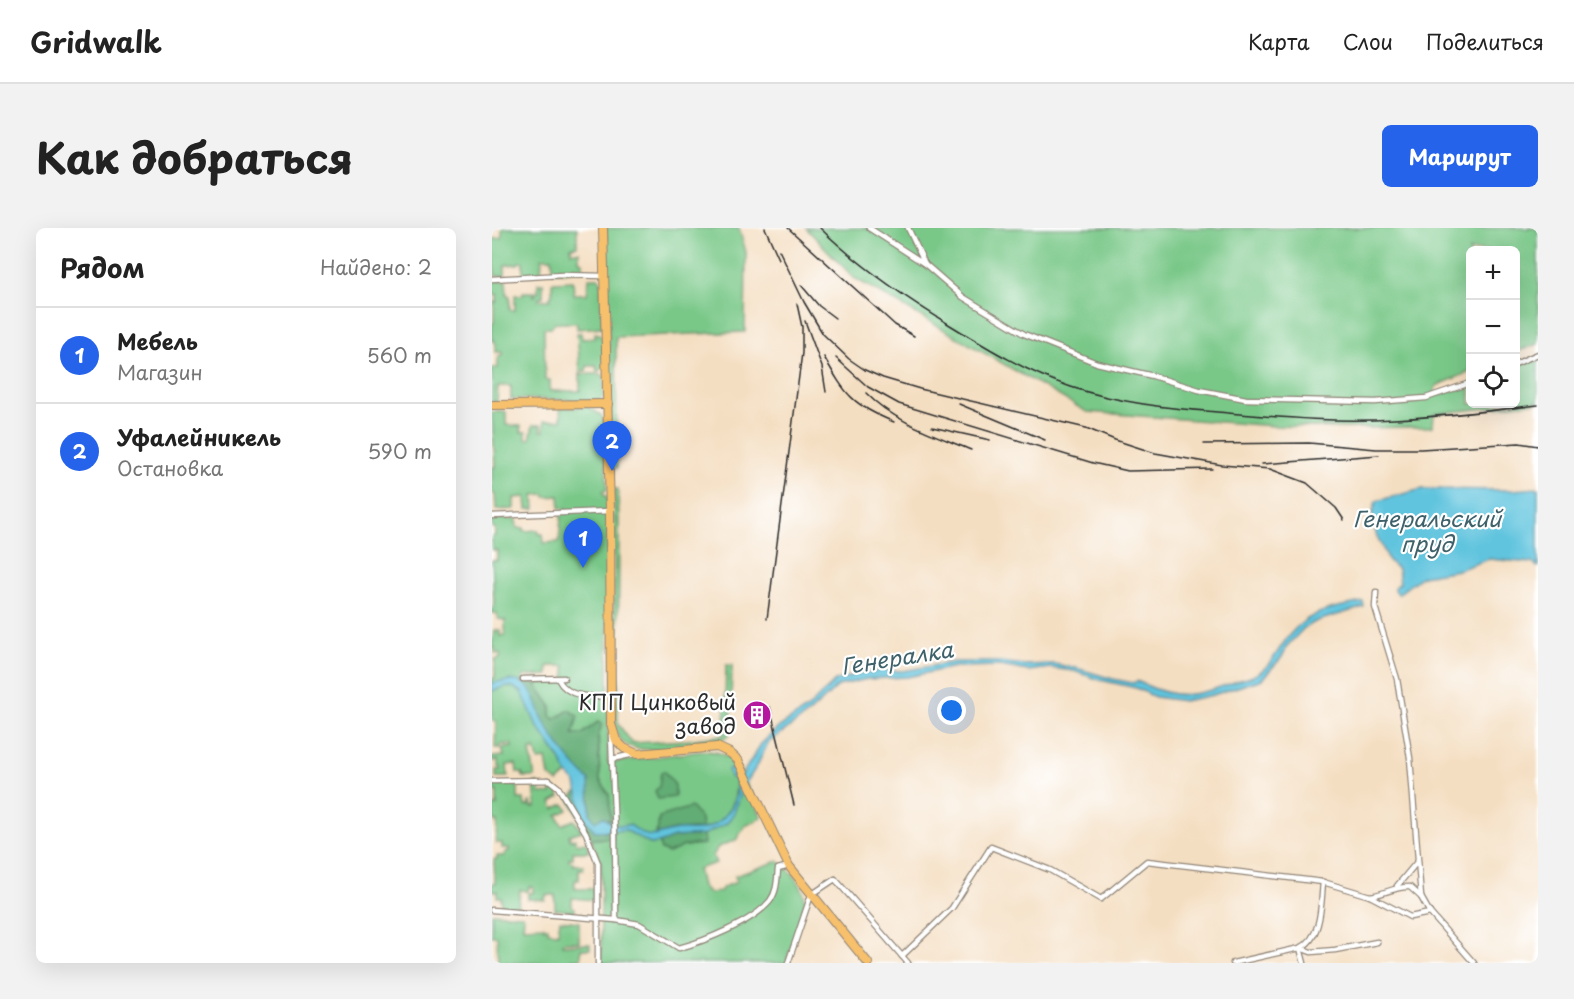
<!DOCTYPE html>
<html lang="ru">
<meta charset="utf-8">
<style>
body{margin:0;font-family:"Playpen Sans",sans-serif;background:#f2f2f2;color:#222}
.controls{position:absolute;right:18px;top:18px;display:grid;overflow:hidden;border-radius:9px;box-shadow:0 6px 24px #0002}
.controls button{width:54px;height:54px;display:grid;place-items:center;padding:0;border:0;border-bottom:2px solid #e0e0e0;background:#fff;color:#222;font:30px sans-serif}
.you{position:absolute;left:460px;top:483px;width:21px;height:21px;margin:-15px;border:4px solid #fff;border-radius:50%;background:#1a73e8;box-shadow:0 0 0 9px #1a73e833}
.badge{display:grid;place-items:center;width:39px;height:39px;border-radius:50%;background:#2563eb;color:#fff;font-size:20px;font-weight:700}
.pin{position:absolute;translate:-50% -50px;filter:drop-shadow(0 2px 3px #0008)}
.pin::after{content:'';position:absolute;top:32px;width:21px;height:18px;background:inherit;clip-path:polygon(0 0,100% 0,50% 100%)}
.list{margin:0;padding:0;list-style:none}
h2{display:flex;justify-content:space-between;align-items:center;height:78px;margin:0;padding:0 24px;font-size:26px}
h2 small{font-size:20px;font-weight:400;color:#767676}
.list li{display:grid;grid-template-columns:39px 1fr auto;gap:18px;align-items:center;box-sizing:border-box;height:96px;padding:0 24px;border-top:2px solid #e0e0e0}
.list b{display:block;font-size:22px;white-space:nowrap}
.list p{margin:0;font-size:20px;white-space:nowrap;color:#767676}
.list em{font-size:20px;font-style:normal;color:#767676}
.icon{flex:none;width:33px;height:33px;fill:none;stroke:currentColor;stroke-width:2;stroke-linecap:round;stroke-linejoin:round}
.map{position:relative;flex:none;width:1046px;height:735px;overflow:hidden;border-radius:9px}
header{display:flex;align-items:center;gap:36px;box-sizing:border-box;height:84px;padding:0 30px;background:#fff;border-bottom:2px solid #e0e0e0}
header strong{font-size:28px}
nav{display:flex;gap:33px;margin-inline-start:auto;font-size:21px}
.intro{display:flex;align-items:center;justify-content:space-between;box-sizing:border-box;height:144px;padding:0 36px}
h1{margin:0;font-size:42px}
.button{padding:15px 27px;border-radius:9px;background:#2563eb;color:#fff;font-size:21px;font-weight:700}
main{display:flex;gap:36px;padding:0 36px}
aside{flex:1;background:#fff;border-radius:9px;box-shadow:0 6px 24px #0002}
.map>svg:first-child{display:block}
.green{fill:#79c888;stroke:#527a5a;stroke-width:1.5}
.forest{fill:#62ac74;stroke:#466c50;stroke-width:1.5}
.water{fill:#60c4de;stroke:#467884;stroke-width:1.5}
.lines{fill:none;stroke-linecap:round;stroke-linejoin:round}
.minor-casing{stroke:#908476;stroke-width:7}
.primary-casing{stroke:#908476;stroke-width:10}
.minor{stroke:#fff;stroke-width:4.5}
.primary{stroke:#f7c06c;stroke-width:8}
.rail{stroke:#2b2b2b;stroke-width:1.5}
.labels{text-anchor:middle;stroke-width:4.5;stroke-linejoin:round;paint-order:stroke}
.poi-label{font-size:21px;fill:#2b2b2b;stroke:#fff;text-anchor:end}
.water-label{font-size:22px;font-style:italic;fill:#3e616a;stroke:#fff}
</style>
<header>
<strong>Gridwalk</strong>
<nav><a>Карта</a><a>Слои</a><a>Поделиться</a></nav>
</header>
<div class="intro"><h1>Как добраться</h1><a class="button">Маршрут</a></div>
<main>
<aside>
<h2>Рядом<small>Найдено: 2</small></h2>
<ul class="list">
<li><span class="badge">1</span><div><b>Мебель</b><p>Магазин</p></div><em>560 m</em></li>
<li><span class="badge">2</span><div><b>Уфалейникель</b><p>Остановка</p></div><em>590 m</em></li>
</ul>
</aside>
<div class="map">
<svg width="1046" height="735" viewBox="0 0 1046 735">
<rect width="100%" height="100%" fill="#fff"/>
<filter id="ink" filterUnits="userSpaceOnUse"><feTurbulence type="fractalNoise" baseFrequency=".0167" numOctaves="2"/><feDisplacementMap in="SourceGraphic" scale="12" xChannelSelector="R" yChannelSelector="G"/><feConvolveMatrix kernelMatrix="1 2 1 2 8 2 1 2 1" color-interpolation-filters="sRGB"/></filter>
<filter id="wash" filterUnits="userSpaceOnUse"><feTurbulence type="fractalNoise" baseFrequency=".008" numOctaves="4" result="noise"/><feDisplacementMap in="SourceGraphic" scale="24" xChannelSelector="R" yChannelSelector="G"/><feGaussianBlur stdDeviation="1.35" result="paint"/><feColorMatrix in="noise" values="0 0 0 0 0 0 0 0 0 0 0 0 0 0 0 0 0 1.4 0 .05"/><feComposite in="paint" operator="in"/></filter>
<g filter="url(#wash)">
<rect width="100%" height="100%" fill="#f4dec1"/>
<g class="green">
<polygon points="13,0 85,0 85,18 79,19 79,24 87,24 87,33 91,34 91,43 61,44 60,30 50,30 49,45 31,47 31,34 27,34 26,36 13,37 13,48 3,48 0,11 10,10 10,1"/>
<polygon points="114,0 247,0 254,24 253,104 124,109 125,240 120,240"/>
<polygon points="314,0 1046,0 1046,116 1024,124 1023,22 978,22 978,144 944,158 942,168 978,156 978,176 1023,176 1024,138 1046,129 1046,174 942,186 941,198 934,199 854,200 782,198 595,184 362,50"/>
<polygon points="97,50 107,50 109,53 110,99 85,101 85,95 63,95 59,100 52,100 53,152 58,152 58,163 88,163 88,146 108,146 112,148 112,168 108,172 19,171 19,158 6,158 5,174 0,174 0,140 6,140 6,129 10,128 10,124 3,124 3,113 0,113 0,96 2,95 2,74 5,74 5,66 0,66 0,53 14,53 15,67 18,68 18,82 23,82 23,67 31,67 31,64 41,64 41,67 43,68 43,64 46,64 46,55 51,55 51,69 47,69 47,72 58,72 58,68 60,67 60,55 62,54 81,53 82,66 95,66"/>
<polygon points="85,105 89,105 90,111 103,110 103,105 107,106 111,111 112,139 108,143 105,143 104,138 95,138 94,143 88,143"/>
<path d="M96,179L109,187L113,196L115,262L111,263L112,268H115L116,283V535L211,523C230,523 242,529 250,547L248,550H244L243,546C246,560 242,579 233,590C227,596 218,598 210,601L209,591L164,603L165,607C153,610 148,604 138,597L129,598L119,595L117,567L108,552L106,494L90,506H80L59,488V478L43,455L73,454V438H56V447L31,448V455L18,452L0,455V450H3V431L8,430V425H3V420H0L2,402H8V408L13,407V392L6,391L5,385H0L2,375L0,332H5V322H0V308H3V300H0V291H24L25,300H32V303L46,302L47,306H51L52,315L67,314L69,289L73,281L68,280L67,268L53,269V266L42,267L43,281H35L34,269L22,270V281L4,282L3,266L0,265V239H3L0,184H14V197L29,198V204H34V211H38L41,197H49V203H52V193L69,192L68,180Z"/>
<path d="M122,261H126L127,291L126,496L140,515L195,512L232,507L234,437H240L238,506L231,512C208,515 149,530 132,515C124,508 123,499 122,489Z"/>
<polygon points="14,458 21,459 30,464 44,496 68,531 75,546 66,554 57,548 54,531 46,532 43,521 38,523 43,549 31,549 30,545 25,545 24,536 15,537 16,549 4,549 4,542 8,542 8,539 6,539 6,532 0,533 0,529 12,528 10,520 20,519 19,516 8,517 8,520 3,520 4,493 0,492 0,463"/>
<polygon points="42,555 47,555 48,565 59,566 59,558 64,561 68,569 59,574 62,581 72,576 76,582 65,587 70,597 82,592 90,603 77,607 78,612 83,611 85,616 94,614 97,624 81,624 81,630 77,630 77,633 81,634 81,637 91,637 91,641 87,641 87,652 83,652 83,661 102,661 101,672 80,670 80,679 83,680 83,684 63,681 63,667 54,667 53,672 36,671 36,665 41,665 41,659 37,659 36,663 28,662 26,679 10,678 9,669 5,669 5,663 0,663 0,656 3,655 2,631 5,631 5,628 12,628 13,624 17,623 17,620 10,620 10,615 4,615 5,593 2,593 0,578 5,578 5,563 0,562 0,557 20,556 26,558 26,571 32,571 33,578 37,578 37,574 39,574 40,579 44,579"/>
<path d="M254,555L270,590L253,598L244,612L226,619L221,628L224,635L206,641L210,658L217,665L228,664L231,659L245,654L243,648L286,633C299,642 313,658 313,674L294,735H109V635L99,611L120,610V603L134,602L158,616L167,615L169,622L177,625L192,618L211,616V607L235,595Z"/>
<polygon points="0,685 30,687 32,689 31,699 52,698 52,700 56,700 56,704 66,705 68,692 87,694 87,714 71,714 70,717 98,716 98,721 89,721 89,731 79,731 80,735 98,735 6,735 5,708 0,708"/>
</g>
<g class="forest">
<path d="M31,455H43L59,478V488L63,491L77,482L86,488L81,506H90L106,494L110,497L106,508L108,552L117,567L119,595L116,591L104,595L98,586L97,552C79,534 66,519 53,496C45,482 43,467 31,455Z"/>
<polygon points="172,543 183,557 183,569 166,571 163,563 167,559 169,544"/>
<polygon points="84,564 87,564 90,588 113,604 120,603 121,610 99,611 77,571"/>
<polygon points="199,579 209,591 210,601 182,602 165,607 167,589"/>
<polygon points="211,607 212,616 192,618 177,625 169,622 167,615 182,609"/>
</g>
<g class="water">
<polygon points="1046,260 1046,339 1040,335 997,331 966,342 930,348 906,366 902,360 908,355 906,341 897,333 884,306 880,287 884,273 930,261 1020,262"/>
<path d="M871,374L872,379L825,393L812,400L795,418L790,429L770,451L721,467L692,473L663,469L644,460L608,452L582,443L559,440L536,443L508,438L463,439L415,449L375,451L346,458L316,486L276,515L265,538L252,558L242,585L235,595L211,607L182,609L167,615L158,616L134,602L103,603L90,588L84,555L75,546L68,531L44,496L30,464L21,459L14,458L0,463V455C10,453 23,450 32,456C45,465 46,485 54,497C67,520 79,534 97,552L98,586L103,594L111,589L119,595L128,598L138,597C163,616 160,605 186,602C192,601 198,603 204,602C228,601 248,576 245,553L238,549L236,541L239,540L244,550H248L269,516L287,499L316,480L343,453L372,444L381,445L386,442L411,443L462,434H508L533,437L562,436L584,440L621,451L641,455L645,453C687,474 703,468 745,453C756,450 765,448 774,439C788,424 793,407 811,394C828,381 851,378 871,374Z"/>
</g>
</g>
<g filter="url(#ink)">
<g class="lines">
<g class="minor-casing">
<g id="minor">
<polyline points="377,0 433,36"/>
<polyline points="416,0 433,36 471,69 532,106 605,135 661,148 707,162 754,171 883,174 934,170 978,155"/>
<polyline points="0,51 70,47 112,48"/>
<polyline points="1023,136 1046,126"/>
<polyline points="0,288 118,283"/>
<polyline points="884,364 883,379 905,451 918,530 929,669 938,685 982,735"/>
<polyline points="31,451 72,450"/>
<path d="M66,451C76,471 100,469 119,468"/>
<polyline points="119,506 123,608 124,692"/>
<polyline points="120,531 142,526"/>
<polyline points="0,553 57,552 66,559 94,605 106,635 106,735"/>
<polyline points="905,658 925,634"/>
<path d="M878,668C893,666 903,658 918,659L929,669"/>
<path d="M0,682L124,692L147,696L187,720C213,713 261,694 278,673C285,664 285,652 286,641L297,638"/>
<path d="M808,720C830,711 829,675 831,654"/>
<polyline points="808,720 812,735"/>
<polyline points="410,728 460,680 499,619 558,642 609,671 655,633 831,654 878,668 918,689 938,685"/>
<polyline points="296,735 319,667 343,651 416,735"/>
<polyline points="741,735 808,720 819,724 843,722 885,714"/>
</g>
</g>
<g class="primary-casing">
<g id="primary">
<polyline points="111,0 118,283 119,496 124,512 132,520 145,526 225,519 238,525 246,532 297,638 376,735"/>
<polyline points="0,177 116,176"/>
</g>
</g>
<use href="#minor" class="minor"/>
<use href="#primary" class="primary"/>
<g class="rail">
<polyline points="273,0 287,31"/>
<polyline points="296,0 403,97 422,108"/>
<path d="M328,0C367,38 412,69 458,97C497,121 535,144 579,159C627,175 675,180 725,184C784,189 843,195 902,191C950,189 998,183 1046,177"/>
<polyline points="287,22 312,74 331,106 357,131 373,142 391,150 428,161 594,200 623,212 663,225 730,237 778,241 815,255 844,280 852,292"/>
<polyline points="309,57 327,78 343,90"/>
<polyline points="313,93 330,139 334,164"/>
<path d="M332,129C354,167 360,177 402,194"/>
<polyline points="344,130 376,159 407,176 601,235 636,243 720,241"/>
<path d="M374,165C402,194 443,207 479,222"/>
<polyline points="467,176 553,212"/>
<polyline points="440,199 498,212"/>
<polyline points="712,216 817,215 884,221 929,221 1027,215 1046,218"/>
<polyline points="770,236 887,227"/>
<polyline points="275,391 310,125 310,99 305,76"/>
<polyline points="278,479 302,577"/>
</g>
</g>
</g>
<defs>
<g id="building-disc" transform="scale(1.5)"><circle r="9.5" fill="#b5179e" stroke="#fff"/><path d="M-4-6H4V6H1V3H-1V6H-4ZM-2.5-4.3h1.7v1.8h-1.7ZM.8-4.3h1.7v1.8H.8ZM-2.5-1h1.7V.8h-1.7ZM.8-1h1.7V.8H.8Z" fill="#fff"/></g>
</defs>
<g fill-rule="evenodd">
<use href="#building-disc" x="265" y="487"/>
</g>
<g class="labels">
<g class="poi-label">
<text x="244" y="482">КПП Цинковый<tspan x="244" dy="24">завод</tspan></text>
</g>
<g class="water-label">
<text x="935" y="299">Генеральский<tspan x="935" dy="25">пруд</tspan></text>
<text transform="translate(405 430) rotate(-9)" y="8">Генералка</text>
</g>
</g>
</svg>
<div class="controls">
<button>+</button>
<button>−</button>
<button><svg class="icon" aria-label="locate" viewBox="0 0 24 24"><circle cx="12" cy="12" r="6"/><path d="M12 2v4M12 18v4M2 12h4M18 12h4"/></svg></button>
</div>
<div class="you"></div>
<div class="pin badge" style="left:91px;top:340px">1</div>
<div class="pin badge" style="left:120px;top:243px">2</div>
</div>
</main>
